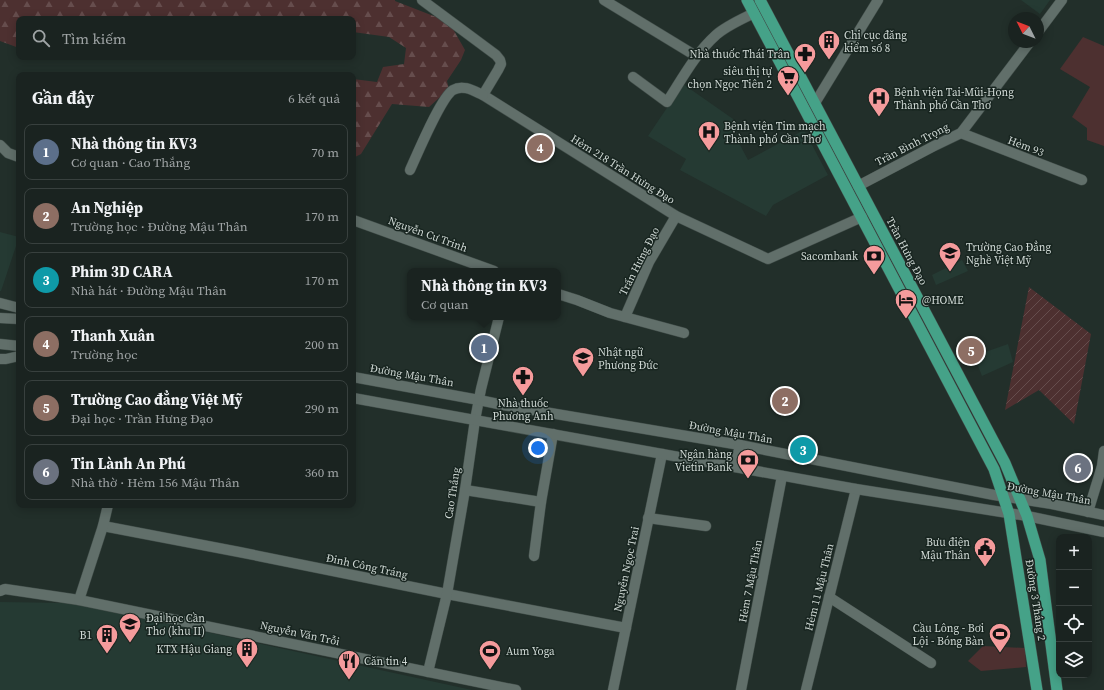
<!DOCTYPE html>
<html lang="vi">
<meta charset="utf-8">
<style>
body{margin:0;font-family:"Source Serif 4",serif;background:#232b29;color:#f1f3f6}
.controls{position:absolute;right:12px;bottom:12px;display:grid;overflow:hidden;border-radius:8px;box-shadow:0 2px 10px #0003}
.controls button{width:36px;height:36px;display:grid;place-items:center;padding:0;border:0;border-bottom:1px solid #38403e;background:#1a2320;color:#f1f3f6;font:20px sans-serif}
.compass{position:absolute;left:1008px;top:12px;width:36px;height:36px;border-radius:50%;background:#1a2320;box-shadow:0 2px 10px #0003;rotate:312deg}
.you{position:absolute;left:538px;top:448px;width:14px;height:14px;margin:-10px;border:3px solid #fff;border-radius:50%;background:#1a73e8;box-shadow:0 0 0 6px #1a73e833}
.badge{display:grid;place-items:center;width:26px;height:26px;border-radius:50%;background:#f59b9c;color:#fff;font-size:13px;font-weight:700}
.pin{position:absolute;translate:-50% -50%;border:2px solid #fff;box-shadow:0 1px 4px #0006}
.popup{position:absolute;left:407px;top:268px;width:154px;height:52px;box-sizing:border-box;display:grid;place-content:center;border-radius:8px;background:#1a2320;filter:drop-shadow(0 1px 3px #0005);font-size:13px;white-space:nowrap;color:#9fa4a5}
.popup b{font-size:15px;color:#f1f3f6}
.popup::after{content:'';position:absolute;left:50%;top:100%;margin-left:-8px;border:8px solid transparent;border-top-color:#1a2320}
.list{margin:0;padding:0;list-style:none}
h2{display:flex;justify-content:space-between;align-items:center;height:52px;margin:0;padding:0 16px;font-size:17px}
h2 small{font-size:13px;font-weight:400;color:#9fa4a5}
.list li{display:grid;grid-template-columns:26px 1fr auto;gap:12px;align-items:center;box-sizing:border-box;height:56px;margin:0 8px 8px;padding:0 8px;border:1px solid #38403e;border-radius:8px}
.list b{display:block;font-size:15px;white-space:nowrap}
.list p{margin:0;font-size:13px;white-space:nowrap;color:#9fa4a5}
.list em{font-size:13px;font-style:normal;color:#9fa4a5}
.icon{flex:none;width:22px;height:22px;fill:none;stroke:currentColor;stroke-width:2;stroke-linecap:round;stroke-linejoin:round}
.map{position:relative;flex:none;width:1104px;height:690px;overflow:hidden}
.search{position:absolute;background:#1a2320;box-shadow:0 2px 10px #0003;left:16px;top:16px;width:340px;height:44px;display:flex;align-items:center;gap:10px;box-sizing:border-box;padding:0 14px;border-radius:8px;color:#9fa4a5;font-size:15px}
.panel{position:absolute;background:#1a2320;box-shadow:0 2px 10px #0003;left:16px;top:72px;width:340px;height:436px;border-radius:8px}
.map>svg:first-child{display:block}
.built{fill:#253a33}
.grass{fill:#4d3030}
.forest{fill:url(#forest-firs)}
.garden{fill:url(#garden-furrows)}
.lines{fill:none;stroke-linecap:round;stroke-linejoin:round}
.minor-casing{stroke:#414d49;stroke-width:11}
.tertiary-casing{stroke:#414d49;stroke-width:11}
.secondary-casing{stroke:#414d49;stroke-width:11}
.trunk-casing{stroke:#414d49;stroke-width:12}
.minor{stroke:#616f6a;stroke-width:10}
.tertiary{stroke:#616f6a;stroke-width:10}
.secondary{stroke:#616f6a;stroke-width:10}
.trunk{stroke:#45a288;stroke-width:11}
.labels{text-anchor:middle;stroke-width:3;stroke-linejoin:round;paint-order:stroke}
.poi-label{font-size:11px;fill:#cfd8d4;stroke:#182520;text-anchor:start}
.street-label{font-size:11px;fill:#cfd8d4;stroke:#182520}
</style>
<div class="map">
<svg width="1104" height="690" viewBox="0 0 1104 690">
<defs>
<pattern id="forest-firs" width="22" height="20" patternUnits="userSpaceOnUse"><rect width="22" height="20" fill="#4d3030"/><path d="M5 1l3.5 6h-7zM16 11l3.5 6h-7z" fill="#664d4d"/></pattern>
<pattern id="garden-furrows" width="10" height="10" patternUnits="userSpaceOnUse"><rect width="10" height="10" fill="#4d3030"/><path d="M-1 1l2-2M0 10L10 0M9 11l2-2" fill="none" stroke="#664d4d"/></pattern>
</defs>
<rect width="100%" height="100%" fill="#222f2a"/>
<g class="built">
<polygon points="1021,0 1050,0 1040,14"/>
<polygon points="683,84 736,121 731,128 748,160 804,130 828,175 773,205 766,216 680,170 686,159 648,136"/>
<polygon points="0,232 19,237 1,291 0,291"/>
<polygon points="962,260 968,271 936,285 932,275"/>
<polygon points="1008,344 1013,362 982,376 974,356"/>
<polygon points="0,602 67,603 92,607 472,690 0,690"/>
</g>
<g class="grass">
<polygon points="1083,37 1104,46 1104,146 1087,140 1087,128 1072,117 1090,87 1060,69"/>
<polygon points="983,646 1025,648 1026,667 981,671 968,661"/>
</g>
<polygon class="forest" points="0,0 395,0 395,1 449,22 465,50 461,60 447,81 449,89 429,107 392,104 361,154 353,158 353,79 377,82 383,67 404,64 406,48 389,37 353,32 353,19 326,19 326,18 321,19 19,19 19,48 0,41"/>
<polygon class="garden" points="1029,287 1091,334 1074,424 1039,390 1005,410"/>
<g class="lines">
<g class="minor-casing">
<g id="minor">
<polyline points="422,0 496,55 500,60 501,64 498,70 483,95 676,216 768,259 862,217"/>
<polyline points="604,0 696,56"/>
<polyline points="1038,32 1062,0"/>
<path d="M633,77L667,102C682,79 695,54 716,35C726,26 742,19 754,13"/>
<polyline points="815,103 878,0"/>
<polyline points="961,133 1082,180"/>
<polyline points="0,145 8,153 19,157"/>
<path d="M410,170C417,155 441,97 453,90C463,84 474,91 483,95"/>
<polyline points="858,186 934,146 961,133 1030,42"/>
<polyline points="558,294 577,300 610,313 684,333"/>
<polyline points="625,317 649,262 676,216"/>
<polyline points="465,490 541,502"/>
<polyline points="1088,512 1102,466 1104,451"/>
<polyline points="648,518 706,526"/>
<polyline points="103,526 239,552 447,594 626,628"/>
<polyline points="534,556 541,502 553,434"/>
<polyline points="829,597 931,663"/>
<polyline points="428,672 447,594 465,490 475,420"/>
<polyline points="613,690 662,454"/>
<polyline points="741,690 782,476"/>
<polyline points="806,690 856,489"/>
</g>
</g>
<g class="tertiary-casing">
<g id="tertiary">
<polyline points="353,220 494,271"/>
<polyline points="0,303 19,308"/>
<polyline points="0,359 6,359 19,356"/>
<polyline points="475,420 481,389 499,317"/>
<polyline points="0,591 5,589 79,600 516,690"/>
<polyline points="79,600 103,526 108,505"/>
</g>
</g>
<g class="secondary-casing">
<g id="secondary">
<polyline points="0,318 19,319"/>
<polyline points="0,344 19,346"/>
<polyline points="353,377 479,400 503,405 740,445 994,495 1052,504 1104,515"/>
<polyline points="353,398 856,489 1027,516 1104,532"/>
<polyline points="735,467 740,445"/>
</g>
</g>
<g class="trunk-casing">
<g id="trunk">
<polyline points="747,0 994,469 1009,514 1037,690"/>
<polyline points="760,0 1005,463 1027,516 1040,560 1057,690"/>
</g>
</g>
<use href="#minor" class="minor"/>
<use href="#tertiary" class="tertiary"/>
<use href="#secondary" class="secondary"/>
<use href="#trunk" class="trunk"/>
</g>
<defs>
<g id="building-pin" transform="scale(1.15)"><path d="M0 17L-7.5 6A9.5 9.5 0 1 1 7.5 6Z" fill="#f59b9c" stroke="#182520"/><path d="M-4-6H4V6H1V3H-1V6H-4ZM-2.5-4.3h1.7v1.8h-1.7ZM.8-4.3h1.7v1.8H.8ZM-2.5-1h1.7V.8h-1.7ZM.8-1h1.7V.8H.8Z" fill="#111"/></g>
<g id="pharmacy-pin" transform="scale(1.15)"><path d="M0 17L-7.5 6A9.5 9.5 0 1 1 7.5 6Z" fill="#f59b9c" stroke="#182520"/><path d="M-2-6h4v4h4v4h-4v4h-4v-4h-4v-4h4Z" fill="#111"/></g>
<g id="supermarket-pin" transform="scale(1.15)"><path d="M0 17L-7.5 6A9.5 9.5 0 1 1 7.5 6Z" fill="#f59b9c" stroke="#182520"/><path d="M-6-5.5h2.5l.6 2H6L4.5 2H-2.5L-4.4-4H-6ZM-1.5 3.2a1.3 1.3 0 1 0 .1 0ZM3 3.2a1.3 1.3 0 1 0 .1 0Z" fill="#111"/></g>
<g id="hospital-pin" transform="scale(1.15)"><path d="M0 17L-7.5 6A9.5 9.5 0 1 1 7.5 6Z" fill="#f59b9c" stroke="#182520"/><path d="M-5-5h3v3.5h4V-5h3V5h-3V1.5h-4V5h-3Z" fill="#111"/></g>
<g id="university-pin" transform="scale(1.15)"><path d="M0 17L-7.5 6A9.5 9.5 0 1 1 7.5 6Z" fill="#f59b9c" stroke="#182520"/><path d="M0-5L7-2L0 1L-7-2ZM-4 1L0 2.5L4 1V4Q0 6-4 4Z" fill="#111"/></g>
<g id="bank-pin" transform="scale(1.15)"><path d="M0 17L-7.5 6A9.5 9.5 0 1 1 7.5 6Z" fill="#f59b9c" stroke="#182520"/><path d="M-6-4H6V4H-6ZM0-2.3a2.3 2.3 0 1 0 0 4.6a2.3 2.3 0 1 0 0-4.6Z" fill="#111"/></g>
<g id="hotel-pin" transform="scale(1.15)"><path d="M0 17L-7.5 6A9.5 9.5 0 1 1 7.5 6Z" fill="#f59b9c" stroke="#182520"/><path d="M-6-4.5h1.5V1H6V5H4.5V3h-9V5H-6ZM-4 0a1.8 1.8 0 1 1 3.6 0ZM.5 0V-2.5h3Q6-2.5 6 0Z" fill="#111"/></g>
<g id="school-pin" transform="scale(1.15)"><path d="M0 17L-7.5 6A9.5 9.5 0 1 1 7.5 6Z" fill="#f59b9c" stroke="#182520"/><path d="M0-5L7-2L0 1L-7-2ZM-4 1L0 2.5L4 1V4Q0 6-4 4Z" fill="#111"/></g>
<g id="civic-pin" transform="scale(1.15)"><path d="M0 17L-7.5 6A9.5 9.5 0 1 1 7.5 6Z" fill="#f59b9c" stroke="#182520"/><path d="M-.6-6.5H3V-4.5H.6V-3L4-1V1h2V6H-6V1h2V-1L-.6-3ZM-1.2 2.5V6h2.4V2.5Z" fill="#111"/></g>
<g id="stadium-pin" transform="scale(1.15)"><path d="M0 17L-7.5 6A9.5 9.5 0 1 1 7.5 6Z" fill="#f59b9c" stroke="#182520"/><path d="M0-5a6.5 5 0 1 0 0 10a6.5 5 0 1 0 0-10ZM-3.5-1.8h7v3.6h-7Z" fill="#111"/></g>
<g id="restaurant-pin" transform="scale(1.15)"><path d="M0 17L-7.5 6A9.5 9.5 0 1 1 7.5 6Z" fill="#f59b9c" stroke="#182520"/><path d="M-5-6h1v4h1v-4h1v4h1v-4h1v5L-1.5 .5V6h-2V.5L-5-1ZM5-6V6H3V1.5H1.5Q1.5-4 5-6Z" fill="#111"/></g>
</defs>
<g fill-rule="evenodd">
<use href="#building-pin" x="829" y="41"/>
<use href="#pharmacy-pin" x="805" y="54"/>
<use href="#supermarket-pin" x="788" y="77"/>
<use href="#hospital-pin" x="879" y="98"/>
<use href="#hospital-pin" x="709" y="132"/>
<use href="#university-pin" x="950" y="253"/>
<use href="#bank-pin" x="874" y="256"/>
<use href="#hotel-pin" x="906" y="300"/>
<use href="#school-pin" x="583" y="358"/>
<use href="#pharmacy-pin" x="523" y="377"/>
<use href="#bank-pin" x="748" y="460"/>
<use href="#civic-pin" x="985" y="548"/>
<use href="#university-pin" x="130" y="624"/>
<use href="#stadium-pin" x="1000" y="634"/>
<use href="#building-pin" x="107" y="635"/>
<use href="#building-pin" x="247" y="649"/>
<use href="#stadium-pin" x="490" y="651"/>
<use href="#restaurant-pin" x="349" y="661"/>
</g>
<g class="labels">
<g class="poi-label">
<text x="844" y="39">Chi cục đăng<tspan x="844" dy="13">kiểm số 8</tspan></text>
<text x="790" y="58" text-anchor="end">Nhà thuốc Thái Trân</text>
<text x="772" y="75" text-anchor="end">siêu thị tự<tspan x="772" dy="13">chọn Ngọc Tiên 2</tspan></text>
<text x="894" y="96">Bệnh viện Tai-Mũi-Họng<tspan x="894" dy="13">Thành phố Cần Thơ</tspan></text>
<text x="724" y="130">Bệnh viện Tim mạch<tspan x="724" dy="13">Thành phố Cần Thơ</tspan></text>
<text x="966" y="251">Trường Cao Đẳng<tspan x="966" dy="13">Nghề Việt Mỹ</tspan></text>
<text x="858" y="260" text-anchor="end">Sacombank</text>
<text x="922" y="304">@HOME</text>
<text x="598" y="356">Nhật ngữ<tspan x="598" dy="13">Phương Đức</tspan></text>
<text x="523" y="407" text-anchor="middle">Nhà thuốc<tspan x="523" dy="13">Phương Anh</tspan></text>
<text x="732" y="458" text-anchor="end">Ngân hàng<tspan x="732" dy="13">Vietin Bank</tspan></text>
<text x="970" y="546" text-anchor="end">Bưu điện<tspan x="970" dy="13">Mậu Thân</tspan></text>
<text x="146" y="622">Đại học Cần<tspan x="146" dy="13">Thơ (khu II)</tspan></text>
<text x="984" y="632" text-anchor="end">Cầu Lông - Bơi<tspan x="984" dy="13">Lội - Bóng Bàn</tspan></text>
<text x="92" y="639" text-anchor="end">B1</text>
<text x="232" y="653" text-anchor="end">KTX Hậu Giang</text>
<text x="506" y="655">Aum Yoga</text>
<text x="364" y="665">Căn tin 4</text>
</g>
<g class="street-label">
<text transform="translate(912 144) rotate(-27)" y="4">Trần Bình Trọng</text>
<text transform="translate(1026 146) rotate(21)" y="4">Hẻm 93</text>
<text transform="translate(623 169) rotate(32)" y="4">Hẻm 218 Trần Hưng Đạo</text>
<text transform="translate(428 234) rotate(20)" y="4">Nguyễn Cư Trinh</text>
<text transform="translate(907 251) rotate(62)" y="4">Trần Hưng Đạo</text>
<text transform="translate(639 261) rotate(-63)" y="4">Trấn Hưng Đạo</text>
<text transform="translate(412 375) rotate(10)" y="4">Đường Mậu Thân</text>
<text transform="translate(731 432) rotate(10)" y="4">Đường Mậu Thân</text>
<text transform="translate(452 493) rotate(-81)" y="4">Cao Thắng</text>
<text transform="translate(1049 493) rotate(10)" y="4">Đường Mậu Thân</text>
<text transform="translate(367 566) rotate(12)" y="4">Đinh Công Tráng</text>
<text transform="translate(626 569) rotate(-78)" y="4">Nguyễn Ngọc Trai</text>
<text transform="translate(750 581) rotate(-79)" y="4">Hẻm 7 Mậu Thân</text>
<text transform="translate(819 587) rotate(-76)" y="4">Hẻm 11 Mậu Thân</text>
<text transform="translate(1036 600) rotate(81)" y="4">Đường 3 Tháng 2</text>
<text transform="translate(300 633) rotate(12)" y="4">Nguyễn Văn Trỗi</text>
</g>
</g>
</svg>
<div class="controls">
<button>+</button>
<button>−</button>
<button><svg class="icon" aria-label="locate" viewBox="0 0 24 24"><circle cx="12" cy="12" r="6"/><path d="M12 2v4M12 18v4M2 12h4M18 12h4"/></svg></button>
<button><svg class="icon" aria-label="layers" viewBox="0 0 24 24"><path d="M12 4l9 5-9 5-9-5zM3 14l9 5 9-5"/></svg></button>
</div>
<svg class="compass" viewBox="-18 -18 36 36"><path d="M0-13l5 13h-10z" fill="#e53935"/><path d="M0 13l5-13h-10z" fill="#9fa4a5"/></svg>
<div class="you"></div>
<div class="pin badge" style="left:484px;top:348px;background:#5c6f8a">1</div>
<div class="popup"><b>Nhà thông tin KV3</b>Cơ quan</div>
<div class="pin badge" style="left:785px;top:401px;background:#8d6e63">2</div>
<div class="pin badge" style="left:803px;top:450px;background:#0f9aa8">3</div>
<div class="pin badge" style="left:540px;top:148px;background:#8d6e63">4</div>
<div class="pin badge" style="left:971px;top:351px;background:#8d6e63">5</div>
<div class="pin badge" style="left:1078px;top:468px;background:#6b7280">6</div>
<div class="search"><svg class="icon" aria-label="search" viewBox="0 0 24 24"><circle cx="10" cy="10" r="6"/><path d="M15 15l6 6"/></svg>Tìm kiếm</div>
<section class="panel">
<h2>Gần đây<small>6 kết quả</small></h2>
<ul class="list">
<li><span class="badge" style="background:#5c6f8a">1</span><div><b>Nhà thông tin KV3</b><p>Cơ quan · Cao Thắng</p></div><em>70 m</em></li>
<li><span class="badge" style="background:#8d6e63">2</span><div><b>An Nghiệp</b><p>Trường học · Đường Mậu Thân</p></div><em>170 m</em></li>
<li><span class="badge" style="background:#0f9aa8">3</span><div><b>Phim 3D CARA</b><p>Nhà hát · Đường Mậu Thân</p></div><em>170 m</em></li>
<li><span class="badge" style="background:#8d6e63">4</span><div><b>Thanh Xuân</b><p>Trường học</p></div><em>200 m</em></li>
<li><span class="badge" style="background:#8d6e63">5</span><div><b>Trường Cao đẳng Việt Mỹ</b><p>Đại học · Trần Hưng Đạo</p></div><em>290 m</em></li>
<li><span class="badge" style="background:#6b7280">6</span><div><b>Tin Lành An Phú</b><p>Nhà thờ · Hẻm 156 Mậu Thân</p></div><em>360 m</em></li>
</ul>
</section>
</div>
